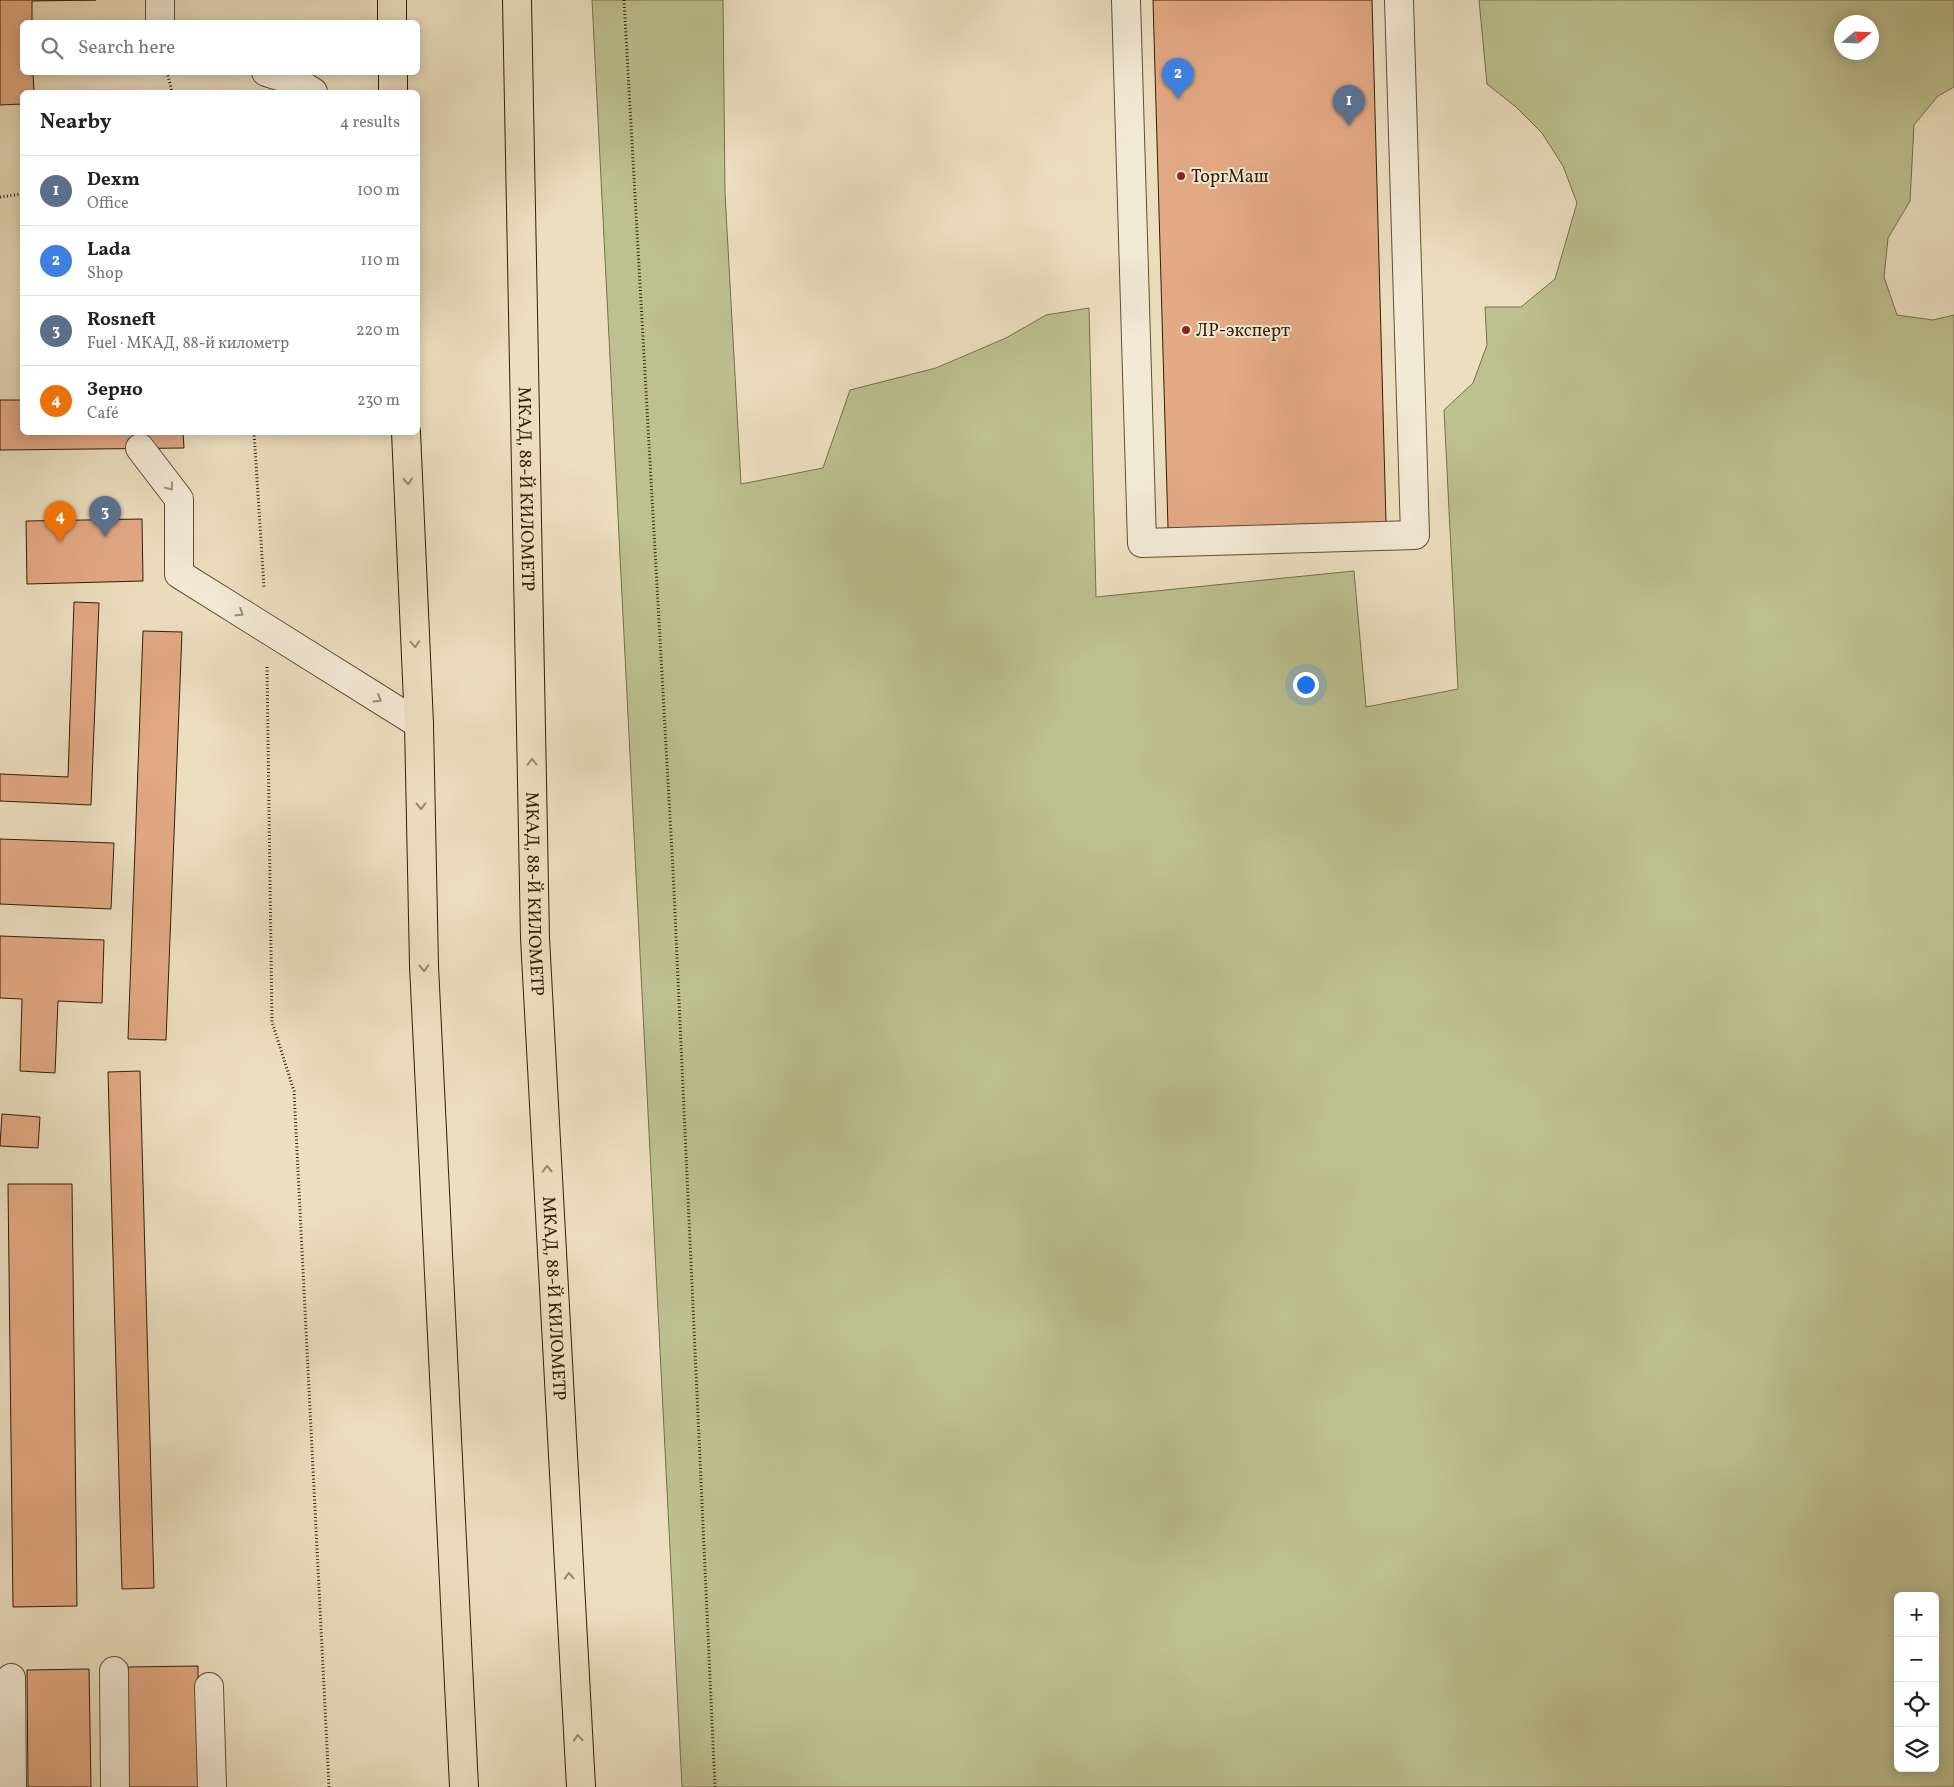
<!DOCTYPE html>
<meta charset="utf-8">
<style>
body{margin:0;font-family:Vollkorn,serif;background:#f6f6f6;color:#222}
.controls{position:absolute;right:15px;bottom:15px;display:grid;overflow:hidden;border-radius:8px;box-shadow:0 2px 12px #0003}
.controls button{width:45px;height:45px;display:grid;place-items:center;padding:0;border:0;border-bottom:1px solid #e0e0e0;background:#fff;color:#222;font:25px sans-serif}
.compass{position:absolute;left:1834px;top:15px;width:45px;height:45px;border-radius:50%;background:#fff;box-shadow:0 2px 12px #0003;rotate:71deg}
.you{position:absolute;left:1305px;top:684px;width:18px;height:18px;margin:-12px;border:4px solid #fff;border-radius:50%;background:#1a73e8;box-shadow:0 0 0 8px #1a73e833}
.badge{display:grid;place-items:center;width:32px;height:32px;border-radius:50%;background:#111827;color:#fff;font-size:16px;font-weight:700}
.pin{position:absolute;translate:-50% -41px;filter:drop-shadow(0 1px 2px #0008)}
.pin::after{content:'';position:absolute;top:26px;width:18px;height:15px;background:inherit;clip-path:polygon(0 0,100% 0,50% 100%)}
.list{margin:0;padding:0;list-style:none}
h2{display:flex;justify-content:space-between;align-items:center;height:65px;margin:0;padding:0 20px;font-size:21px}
h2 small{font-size:16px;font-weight:400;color:#767676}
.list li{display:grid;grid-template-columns:32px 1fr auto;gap:15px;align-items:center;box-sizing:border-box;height:70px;padding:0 20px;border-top:1px solid #e0e0e0}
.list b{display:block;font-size:19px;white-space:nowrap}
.list p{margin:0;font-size:16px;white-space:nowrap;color:#767676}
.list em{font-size:16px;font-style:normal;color:#767676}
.icon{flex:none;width:28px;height:28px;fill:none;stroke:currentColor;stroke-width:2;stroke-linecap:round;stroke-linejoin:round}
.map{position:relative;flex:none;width:1954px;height:1787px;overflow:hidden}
.search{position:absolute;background:#fff;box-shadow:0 2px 12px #0003;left:20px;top:20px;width:400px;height:55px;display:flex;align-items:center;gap:12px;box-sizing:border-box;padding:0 18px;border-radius:8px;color:#767676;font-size:19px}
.panel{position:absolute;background:#fff;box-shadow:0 2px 12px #0003;left:20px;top:90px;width:400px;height:345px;border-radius:8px}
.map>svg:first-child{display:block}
.green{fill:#bdc08f;stroke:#786f4a;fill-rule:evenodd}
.building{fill:#e3aa85;stroke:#321e06}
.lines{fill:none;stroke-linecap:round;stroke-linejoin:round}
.minor-casing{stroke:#604e34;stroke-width:30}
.highway-casing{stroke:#321e06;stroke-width:30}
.path{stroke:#321e06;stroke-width:3;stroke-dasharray:1 2.5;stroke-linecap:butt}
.minor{stroke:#f3ead6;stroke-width:28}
.highway{stroke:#ecdfc0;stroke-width:28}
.oneway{stroke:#98886c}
.oneway2{stroke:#9c8e78}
.poi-dot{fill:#8f2418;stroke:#f3ead6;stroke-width:2}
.labels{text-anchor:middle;stroke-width:4;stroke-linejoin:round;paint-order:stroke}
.poi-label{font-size:18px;fill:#321e06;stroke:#f3ead6;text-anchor:start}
.street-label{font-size:18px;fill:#321e06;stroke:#f3ead6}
</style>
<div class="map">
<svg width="1954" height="1787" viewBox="0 0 1954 1787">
<rect width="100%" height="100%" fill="#ecdfc0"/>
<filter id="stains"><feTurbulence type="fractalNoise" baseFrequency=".004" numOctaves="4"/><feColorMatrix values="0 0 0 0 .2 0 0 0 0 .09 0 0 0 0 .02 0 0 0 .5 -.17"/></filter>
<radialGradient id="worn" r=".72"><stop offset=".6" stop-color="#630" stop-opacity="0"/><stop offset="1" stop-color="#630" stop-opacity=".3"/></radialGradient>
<path class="green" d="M592,0H723L725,193L741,484L823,468L850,390L936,368L1006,338L1046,315L1089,308L1096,597L1354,571L1366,707L1458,689L1444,410L1473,383L1487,345L1485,307H1521L1555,279L1577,203L1563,166L1542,133L1516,107L1487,84L1479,0H1954V87L1938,96L1914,125L1910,201L1888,238L1884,277L1897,315L1933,320L1954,315V1787H682ZM1842,22H1872V52H1842ZM1898,1596H1935V1768H1898Z"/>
<g class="building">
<polygon points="0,0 96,0 32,1 32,22 22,22 22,72 33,72 34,92 22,92 22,104 0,105"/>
<polygon points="1153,0 1372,0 1386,522 1168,528"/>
<polygon points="0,400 22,400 22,432 183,432 184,448 0,450"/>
<polygon points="142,519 143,581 27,584 26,521"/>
<polygon points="74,602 99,603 91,805 0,801 0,774 68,777"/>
<polygon points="143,631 182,632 166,1040 128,1039"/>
<polygon points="0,839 114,843 111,909 0,904"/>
<polygon points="0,936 104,940 102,1003 58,1001 55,1073 20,1071 22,999 0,998"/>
<polygon points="140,1071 154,1588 122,1589 108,1072"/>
<polygon points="2,1114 40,1117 38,1148 0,1146"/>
<polygon points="8,1184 72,1184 77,1606 13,1607"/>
<polygon points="198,1666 198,1787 128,1787 128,1667"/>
<polygon points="89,1669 91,1787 28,1787 27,1670"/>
</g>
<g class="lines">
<g class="minor-casing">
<g id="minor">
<polyline points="160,0 160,22"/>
<polyline points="1126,0 1142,543 1415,535 1399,0"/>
<polyline points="266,72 297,82 313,92"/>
<polyline points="140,448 179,499 179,574 419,724"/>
<polyline points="114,1671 115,1787"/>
<polyline points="11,1678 12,1787"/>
<polyline points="209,1687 212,1787"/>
</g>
</g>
<g class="highway-casing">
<g id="highway">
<polyline points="392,0 392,22"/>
<path id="s1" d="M517,0L535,938L581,1787"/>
<polyline points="393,72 393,92"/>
<polyline points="406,432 419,724 424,966 464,1787"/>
</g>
</g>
<g class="path">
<polyline points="624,0 673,870 715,1787"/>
<polyline points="167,72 172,92"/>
<polyline points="0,197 22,194"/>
<polyline points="254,432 264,588"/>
<polyline points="267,667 272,1022 294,1091 329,1787"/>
</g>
<use href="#minor" class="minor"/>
<use href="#highway" class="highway"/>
</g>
<defs><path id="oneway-chevron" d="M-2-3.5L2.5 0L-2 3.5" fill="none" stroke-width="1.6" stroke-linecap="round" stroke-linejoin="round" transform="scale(1.25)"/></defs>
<g class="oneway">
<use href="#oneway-chevron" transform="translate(408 481) rotate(87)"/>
<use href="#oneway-chevron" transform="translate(415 644) rotate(87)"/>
<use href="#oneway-chevron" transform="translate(532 762) rotate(-91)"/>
<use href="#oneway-chevron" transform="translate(421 806) rotate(89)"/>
<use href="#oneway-chevron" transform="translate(424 968) rotate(88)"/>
<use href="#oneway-chevron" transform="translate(547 1169) rotate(-93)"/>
<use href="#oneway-chevron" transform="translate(569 1576) rotate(-93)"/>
<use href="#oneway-chevron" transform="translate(578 1738) rotate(-94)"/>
</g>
<g class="oneway2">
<use href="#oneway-chevron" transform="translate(170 487) rotate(52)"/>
<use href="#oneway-chevron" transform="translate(240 613) rotate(33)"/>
<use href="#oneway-chevron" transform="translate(378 699) rotate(32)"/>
</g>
<g class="poi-dot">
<circle cx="1181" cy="176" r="5"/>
<circle cx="1186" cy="330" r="5"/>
</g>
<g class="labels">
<g class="poi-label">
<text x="1191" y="182">ТоргМаш</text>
<text x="1196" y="336">ЛР-эксперт</text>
</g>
<g class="street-label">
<text dy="6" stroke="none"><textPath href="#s1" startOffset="489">МКАД, 88-Й КИЛОМЕТР</textPath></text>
<text dy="6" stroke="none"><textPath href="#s1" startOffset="894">МКАД, 88-Й КИЛОМЕТР</textPath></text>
<text dy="6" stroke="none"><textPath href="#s1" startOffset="1299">МКАД, 88-Й КИЛОМЕТР</textPath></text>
</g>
</g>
<rect width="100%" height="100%" filter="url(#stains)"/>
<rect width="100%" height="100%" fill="url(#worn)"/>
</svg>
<div class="controls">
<button>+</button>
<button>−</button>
<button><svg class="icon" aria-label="locate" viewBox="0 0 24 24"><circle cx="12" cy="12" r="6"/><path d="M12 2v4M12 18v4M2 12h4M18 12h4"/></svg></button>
<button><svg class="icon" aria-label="layers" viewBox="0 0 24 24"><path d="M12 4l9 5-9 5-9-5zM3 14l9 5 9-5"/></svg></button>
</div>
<svg class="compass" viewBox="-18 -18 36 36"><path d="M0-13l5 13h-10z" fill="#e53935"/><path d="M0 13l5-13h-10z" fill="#767676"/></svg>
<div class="you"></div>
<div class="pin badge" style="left:1349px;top:126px;background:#5c6f8a">1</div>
<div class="pin badge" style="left:1178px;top:99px;background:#3f7fe0">2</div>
<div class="pin badge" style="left:105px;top:537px;background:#5c6f8a">3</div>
<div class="pin badge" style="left:60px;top:542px;background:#e8710a">4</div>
<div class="search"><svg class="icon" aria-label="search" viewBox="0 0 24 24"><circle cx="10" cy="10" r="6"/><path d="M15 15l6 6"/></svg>Search here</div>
<section class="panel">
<h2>Nearby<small>4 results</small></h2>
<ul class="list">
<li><span class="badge" style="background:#5c6f8a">1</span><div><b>Dexm</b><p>Office</p></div><em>100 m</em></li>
<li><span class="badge" style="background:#3f7fe0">2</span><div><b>Lada</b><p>Shop</p></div><em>110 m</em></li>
<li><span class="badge" style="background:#5c6f8a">3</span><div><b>Rosneft</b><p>Fuel · МКАД, 88-й километр</p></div><em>220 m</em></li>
<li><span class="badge" style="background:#e8710a">4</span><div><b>Зерно</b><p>Café</p></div><em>230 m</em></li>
</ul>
</section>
</div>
